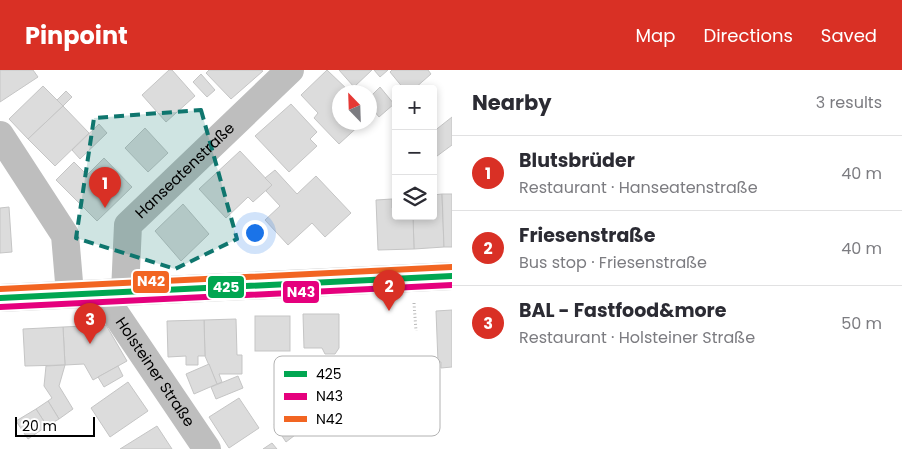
<!DOCTYPE html>
<meta charset="utf-8">
<style>
body{margin:0;font-family:Poppins,sans-serif;background:#f2f2f3;color:#2b2b33}
.controls{position:absolute;right:15px;top:15px;display:grid;overflow:hidden;border-radius:5px;box-shadow:0 2px 8px #0003}
.controls button{width:45px;height:45px;display:grid;place-items:center;padding:0;border:0;border-bottom:1px solid #e1e1e2;background:#fff;color:#2b2b33;font:25px sans-serif}
.compass{position:absolute;left:332px;top:15px;width:45px;height:45px;border-radius:50%;background:#fff;box-shadow:0 2px 8px #0003;rotate:337deg}
.scale{position:absolute;left:15px;bottom:12px;width:80px;box-sizing:border-box;padding-left:5px;border:2px solid #000;border-top:0;font-size:14px;line-height:18px;white-space:nowrap;color:#000;-webkit-text-stroke:4px #fff;paint-order:stroke}
.you{position:absolute;left:254px;top:162px;width:18px;height:18px;margin:-12px;border:4px solid #fff;border-radius:50%;background:#1a73e8;box-shadow:0 0 0 8px #1a73e833}
.badge{display:grid;place-items:center;width:32px;height:32px;border-radius:50%;background:#d93025;color:#fff;font-size:16px;font-weight:700}
.pin{position:absolute;translate:-50% -41px;filter:drop-shadow(0 1px 2px #0008)}
.pin::after{content:'';position:absolute;top:26px;width:18px;height:15px;background:inherit;clip-path:polygon(0 0,100% 0,50% 100%)}
.list{margin:0;padding:0;list-style:none}
h2{display:flex;justify-content:space-between;align-items:center;height:65px;margin:0;padding:0 20px;font-size:21px}
h2 small{font-size:16px;font-weight:400;color:#7c7c81}
.list li{display:grid;grid-template-columns:32px 1fr auto;gap:15px;align-items:center;box-sizing:border-box;height:75px;padding:0 20px;border-top:1px solid #e1e1e2}
.list b{display:block;font-size:19px;white-space:nowrap}
.list p{margin:0;font-size:16px;white-space:nowrap;color:#7c7c81}
.list em{font-size:16px;font-style:normal;color:#7c7c81}
.icon{flex:none;width:28px;height:28px;fill:none;stroke:currentColor;stroke-width:2;stroke-linecap:round;stroke-linejoin:round}
.map{position:relative;flex:none;width:452px;height:379px;overflow:hidden}
header{display:flex;align-items:center;gap:30px;box-sizing:border-box;height:70px;padding:0 25px;background:#d93025;color:#fff}
header strong{font-size:24px}
nav{display:flex;gap:28px;margin-inline-start:auto;font-size:18px}
main{display:flex}
aside{flex:1;background:#fff}
.map>svg:first-child{display:block}
.building{fill:#dcdcdc;stroke:#c5c5c5}
.lines{fill:none;stroke-linecap:round;stroke-linejoin:round}
.path{stroke:#b8b8b8;stroke-width:3;stroke-dasharray:1 2.5;stroke-linecap:butt}
.street{stroke:#bebebe;stroke-width:28}
.secondary{stroke:#c1c1c1;stroke-width:28}
.bus-1-casing{stroke:#fff;stroke-width:10}
.bus-2-casing{stroke:#fff;stroke-width:10}
.bus-3-casing{stroke:#fff;stroke-width:10}
.bus-1{stroke:#00a651;stroke-width:6}
.bus-2{stroke:#e5007d;stroke-width:6}
.bus-3{stroke:#f26522;stroke-width:6}
.marked{fill:#0f766e;fill-opacity:0.2;stroke:#0f766e;stroke-width:4;stroke-dasharray:10 6;stroke-linejoin:round}
.labels{text-anchor:middle;stroke-width:4;stroke-linejoin:round;paint-order:stroke}
.street-label{font-size:15px;fill:#000;stroke:#fff}
.key{fill:#fff;stroke:#b2b2b2;stroke-width:1}
.key-label{font-size:14px;fill:#000}
.line-badge{stroke:#fff;stroke-width:2}
.badge-label{font-size:14px;text-anchor:middle;font-weight:bold;fill:#fff}
</style>
<header>
<strong>Pinpoint</strong>
<nav><a>Map</a><a>Directions</a><a>Saved</a></nav>
</header>
<main>
<div class="map">
<svg width="452" height="379" viewBox="0 0 452 379">
<rect width="100%" height="100%" fill="#fff"/>
<g class="building">
<polygon points="0,0 33,0 38,7 0,32"/>
<polygon points="169,0 172,0 195,26 166,52 142,25"/>
<polygon points="209,0 261,0 263,1 231,29 206,3"/>
<polygon points="327,0 350,22 340,22 340,52 363,52 339,74 314,48 318,43 301,25"/>
<polygon points="339,0 372,0 354,17"/>
<polygon points="374,0 388,0 380,7"/>
<polygon points="392,0 428,0 431,4 414,19 404,19 390,2"/>
<polygon points="201,4 215,20 207,27 193,12"/>
<polygon points="43,16 63,36 28,69 9,49"/>
<polygon points="380,17 394,34 379,47 370,36 370,27"/>
<polygon points="66,21 72,27 63,36 57,30"/>
<polygon points="291,34 317,62 310,69 317,76 289,102 255,66"/>
<polygon points="63,36 89,63 55,96 28,69"/>
<polygon points="452,47 452,75 433,89 433,62"/>
<polygon points="99,54 107,63 80,89 72,80"/>
<polygon points="145,58 168,83 148,102 125,78"/>
<polygon points="240,81 272,115 253,132 248,127 226,148 199,119"/>
<polygon points="104,88 132,117 97,151 56,110 74,92 87,105"/>
<polygon points="275,100 297,124 316,106 351,143 325,167 312,153 288,175 265,150 280,136 266,121 272,115 265,108"/>
<polygon points="442,124 444,177 414,179 413,146 433,146 433,125"/>
<polygon points="442,124 452,124 452,177 444,177"/>
<polygon points="392,129 392,138 396,138 396,146 413,146 414,179 378,180 376,130"/>
<polygon points="183,134 209,164 181,191 155,161"/>
<polygon points="9,137 12,182 0,183 0,138"/>
<polygon points="452,240 452,297 441,298 441,292 438,292 436,241"/>
<polygon points="303,244 339,244 339,278 335,284 325,284 322,278 304,278"/>
<rect x="255" y="246" width="35" height="35"/>
<polygon points="236,249 237,285 242,285 242,304 219,304 222,312 217,314 205,286 204,250"/>
<polygon points="204,250 205,286 198,286 198,295 186,295 186,286 168,287 167,251"/>
<polygon points="106,255 127,291 93,310 84,294 65,295 63,257"/>
<polygon points="63,257 65,295 25,296 23,259"/>
<polygon points="209,294 217,314 194,324 186,304"/>
<polygon points="65,295 59,316 73,339 59,349 48,331 52,328 44,316 46,296"/>
<polygon points="118,296 123,306 104,317 98,307"/>
<polygon points="238,306 243,318 216,329 211,317"/>
<polygon points="128,312 148,341 110,367 91,338"/>
<polygon points="239,328 259,358 229,378 209,347"/>
<polygon points="48,331 59,349 47,356 36,339"/>
<polygon points="36,339 47,356 28,369 16,351"/>
<polygon points="290,342 303,359 286,372 274,354"/>
<polygon points="157,356 172,379 120,379"/>
<polygon points="272,373 277,379 263,379"/>
</g>
<g class="lines">
<polyline class="path" points="414,233 416,261"/>
<g class="street">
<polyline points="0,65 65,165 70,224"/>
<path id="s1" d="M125,222L128,155L290,0"/>
<path id="s2" d="M111,223L113,240L207,379"/>
</g>
<polyline class="secondary" points="0,228 452,206"/>
<g class="bus-1-casing">
<polyline id="bus-1" points="0,228 452,206"/>
</g>
<g class="bus-2-casing">
<polyline id="bus-2" points="0,237 452,215"/>
</g>
<g class="bus-3-casing">
<polyline id="bus-3" points="0,219 452,197"/>
</g>
<use href="#bus-1" class="bus-1"/>
<use href="#bus-2" class="bus-2"/>
<use href="#bus-3" class="bus-3"/>
</g>
<path class="marked" d="M201,40L237,169L175,199L76,168L94,48Z"/>
<g class="labels">
<g class="street-label">
<text dy="5" stroke="none"><textPath href="#s1" startOffset="146">Hanseatenstraße</textPath></text>
<text dy="5" stroke="none"><textPath href="#s2" startOffset="92">Holsteiner Straße</textPath></text>
</g>
</g>
<rect x="274" y="286" width="166" height="80" rx="8" class="key"/>
<rect x="284" y="301" width="23" height="6" fill="#00a651"/>
<rect x="284" y="323" width="23" height="7" fill="#e5007d"/>
<rect x="284" y="346" width="23" height="6" fill="#f26522"/>
<g class="key-label">
<text x="316" y="309">425</text>
<text x="316" y="331">N43</text>
<text x="316" y="354">N42</text>
</g>
<g class="line-badge">
<rect x="132" y="200" width="38" height="24" rx="5" fill="#f26522"/>
<rect x="207" y="205" width="38" height="24" rx="5" fill="#00a651"/>
<rect x="282" y="210" width="38" height="24" rx="5" fill="#e5007d"/>
</g>
<g class="badge-label">
<text x="151" y="216">N42</text>
<text x="226" y="222">425</text>
<text x="301" y="227">N43</text>
</g>
</svg>
<div class="controls">
<button>+</button>
<button>−</button>
<button><svg class="icon" aria-label="layers" viewBox="0 0 24 24"><path d="M12 4l9 5-9 5-9-5zM3 14l9 5 9-5"/></svg></button>
</div>
<svg class="compass" viewBox="-18 -18 36 36"><path d="M0-13l5 13h-10z" fill="#e53935"/><path d="M0 13l5-13h-10z" fill="#7c7c81"/></svg>
<div class="scale">20 m</div>
<div class="you"></div>
<div class="pin badge" style="left:105px;top:138px">1</div>
<div class="pin badge" style="left:389px;top:241px">2</div>
<div class="pin badge" style="left:90px;top:274px">3</div>
</div>
<aside>
<h2>Nearby<small>3 results</small></h2>
<ul class="list">
<li><span class="badge">1</span><div><b>Blutsbrüder</b><p>Restaurant · Hanseatenstraße</p></div><em>40 m</em></li>
<li><span class="badge">2</span><div><b>Friesenstraße</b><p>Bus stop · Friesenstraße</p></div><em>40 m</em></li>
<li><span class="badge">3</span><div><b>BAL - Fastfood&amp;more</b><p>Restaurant · Holsteiner Straße</p></div><em>50 m</em></li>
</ul>
</aside>
</main>
